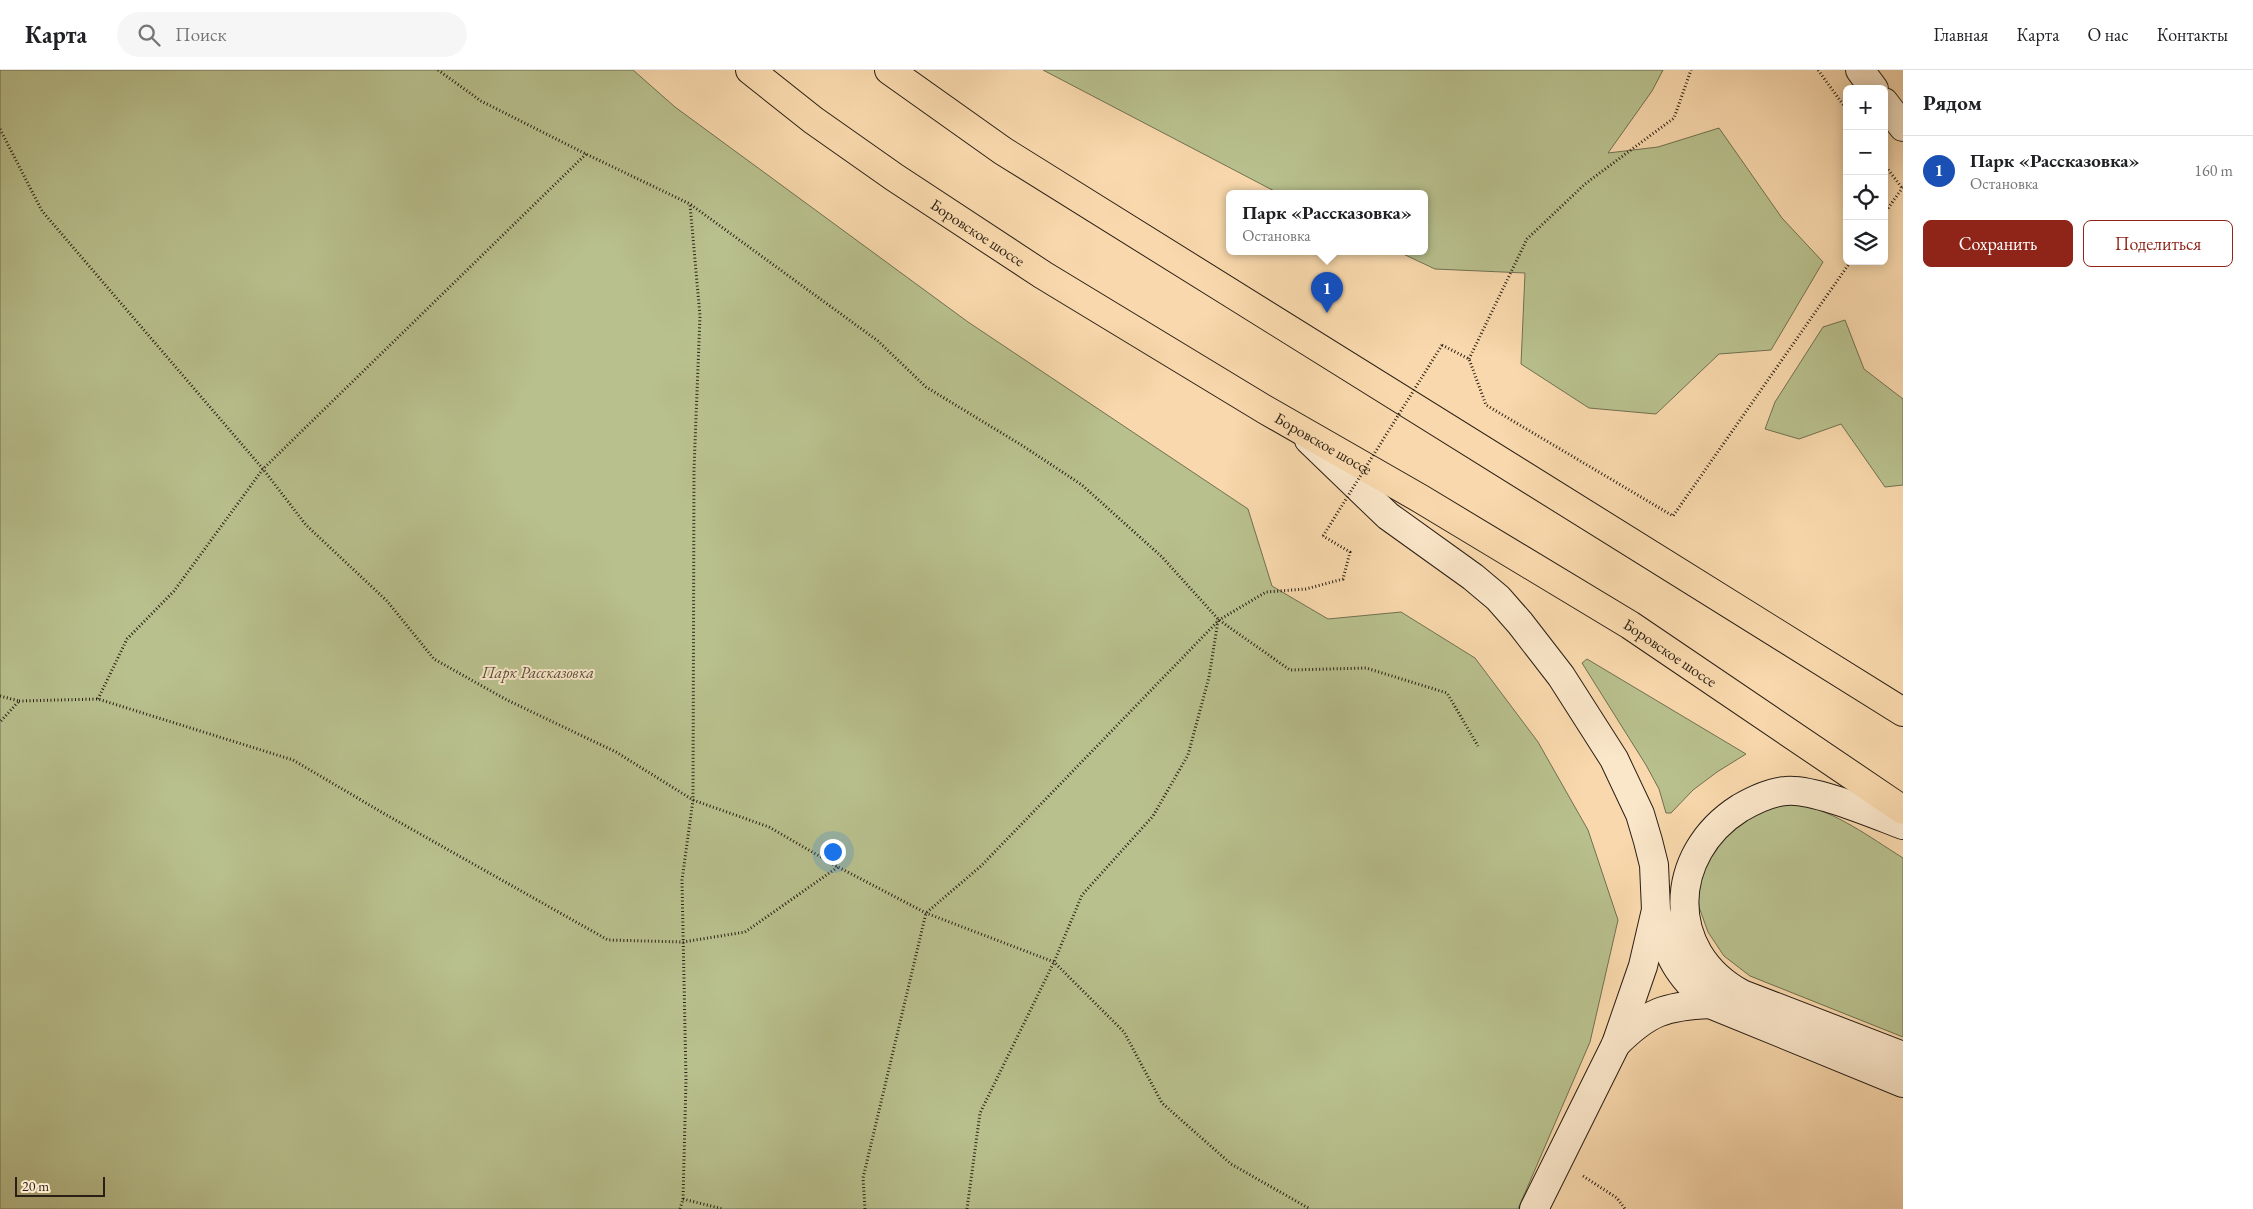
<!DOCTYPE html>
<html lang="ru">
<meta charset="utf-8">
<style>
body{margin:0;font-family:"EB Garamond",serif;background:#f6f6f6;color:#202124}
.controls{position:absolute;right:15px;top:15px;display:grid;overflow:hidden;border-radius:8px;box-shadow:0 2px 12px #0003}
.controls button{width:45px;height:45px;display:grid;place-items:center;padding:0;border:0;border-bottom:1px solid #e0e0e0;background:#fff;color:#202124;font:25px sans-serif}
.scale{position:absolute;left:15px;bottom:12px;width:90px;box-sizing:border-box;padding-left:5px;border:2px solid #2a1f15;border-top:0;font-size:14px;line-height:18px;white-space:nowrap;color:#2a1f15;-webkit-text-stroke:4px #fae6c9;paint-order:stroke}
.you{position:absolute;left:832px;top:781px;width:18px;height:18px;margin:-12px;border:4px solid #fff;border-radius:50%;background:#1a73e8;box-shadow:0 0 0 8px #1a73e833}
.badge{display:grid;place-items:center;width:32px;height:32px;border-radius:50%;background:#8f2418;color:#fff;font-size:16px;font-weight:700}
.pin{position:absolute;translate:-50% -41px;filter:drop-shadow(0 1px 2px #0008)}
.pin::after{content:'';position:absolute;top:26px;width:18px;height:15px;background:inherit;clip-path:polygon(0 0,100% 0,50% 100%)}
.popup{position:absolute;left:1226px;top:120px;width:202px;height:65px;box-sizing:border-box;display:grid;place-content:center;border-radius:8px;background:#fff;filter:drop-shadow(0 1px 4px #0005);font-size:16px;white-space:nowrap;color:#757577}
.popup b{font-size:19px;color:#202124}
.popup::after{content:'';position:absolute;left:50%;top:100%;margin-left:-10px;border:10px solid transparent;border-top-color:#fff}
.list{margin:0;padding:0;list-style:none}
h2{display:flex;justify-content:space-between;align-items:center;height:65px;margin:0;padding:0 20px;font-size:21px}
h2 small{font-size:16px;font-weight:400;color:#757577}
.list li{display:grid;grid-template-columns:32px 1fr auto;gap:15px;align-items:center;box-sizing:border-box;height:70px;padding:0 20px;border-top:1px solid #e0e0e0}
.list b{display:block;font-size:19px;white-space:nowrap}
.list p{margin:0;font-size:16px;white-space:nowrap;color:#757577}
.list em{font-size:16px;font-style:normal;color:#757577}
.actions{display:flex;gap:10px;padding:15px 20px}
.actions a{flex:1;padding:11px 0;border:1px solid #8f2418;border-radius:8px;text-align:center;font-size:18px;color:#8f2418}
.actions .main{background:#8f2418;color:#fff}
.icon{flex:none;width:28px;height:28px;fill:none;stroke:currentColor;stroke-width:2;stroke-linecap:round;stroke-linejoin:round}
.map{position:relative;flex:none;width:1903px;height:1139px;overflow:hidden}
header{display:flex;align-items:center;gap:30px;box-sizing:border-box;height:70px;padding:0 25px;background:#fff;border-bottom:1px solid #e0e0e0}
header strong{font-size:24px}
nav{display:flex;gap:28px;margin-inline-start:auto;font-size:18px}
.search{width:350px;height:45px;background:#f6f6f6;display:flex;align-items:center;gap:12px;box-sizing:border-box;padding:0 18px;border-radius:28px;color:#757577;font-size:19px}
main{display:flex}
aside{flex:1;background:#fff}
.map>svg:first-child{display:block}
.green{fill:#b8c08d;stroke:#717051}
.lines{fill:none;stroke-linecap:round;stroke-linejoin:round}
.secondary-casing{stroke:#2a1f15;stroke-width:30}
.primary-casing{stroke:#2a1f15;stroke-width:30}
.path{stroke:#2a1f15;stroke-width:3;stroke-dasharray:1 2.5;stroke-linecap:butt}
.secondary{stroke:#fae6c9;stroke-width:28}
.primary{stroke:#f8d8ac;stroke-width:28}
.path-bridge{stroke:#2a1f15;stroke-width:3;stroke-dasharray:1 2.5;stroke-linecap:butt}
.labels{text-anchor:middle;stroke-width:4;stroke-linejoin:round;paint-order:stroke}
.street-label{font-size:16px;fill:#2a1f15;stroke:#fae6c9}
.park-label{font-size:16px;font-style:italic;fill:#554f39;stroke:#fae6c9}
</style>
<header>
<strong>Карта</strong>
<div class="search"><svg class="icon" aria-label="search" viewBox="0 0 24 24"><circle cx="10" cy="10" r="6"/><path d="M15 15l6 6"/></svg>Поиск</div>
<nav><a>Главная</a><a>Карта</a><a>О нас</a><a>Контакты</a></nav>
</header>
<main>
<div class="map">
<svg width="1903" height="1139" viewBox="0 0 1903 1139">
<rect width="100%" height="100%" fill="#f8d8ac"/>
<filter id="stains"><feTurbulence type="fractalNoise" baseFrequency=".004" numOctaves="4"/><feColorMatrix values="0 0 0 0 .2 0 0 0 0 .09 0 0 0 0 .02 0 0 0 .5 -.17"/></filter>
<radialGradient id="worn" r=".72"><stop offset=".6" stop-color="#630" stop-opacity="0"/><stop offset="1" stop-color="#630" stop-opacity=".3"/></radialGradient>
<g class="green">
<polygon points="0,0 633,0 675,37 968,252 1248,439 1272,516 1328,549 1401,542 1475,588 1538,672 1588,760 1618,850 1590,972 1518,1139 0,1139"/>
<polygon points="1043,0 1663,0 1652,21 1608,83 1658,77 1719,58 1782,148 1823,192 1771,280 1719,284 1656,344 1589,338 1521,294 1525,203 1435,199 1399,182 1424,182 1424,124 1280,124"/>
<polygon points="1845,250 1864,299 1903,329 1903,415 1885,417 1841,354 1799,369 1765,359 1775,332 1823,257"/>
<polygon points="1587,589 1746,684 1717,702 1693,720 1671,743 1666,743 1659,719 1646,695 1582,593"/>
<path d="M1797,733C1838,743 1868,766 1903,788V967L1750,906L1724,886L1708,862L1699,837L1698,825L1703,800L1727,760L1776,734Z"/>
</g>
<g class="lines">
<g class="secondary-casing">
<g id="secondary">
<polyline points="1860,0 1874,19"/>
<polyline points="1884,32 1903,57"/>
<polyline points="1309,370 1388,446 1473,507 1498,528 1520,553 1561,606 1614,689 1640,744 1648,771 1654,795 1656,840 1643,896 1616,974 1534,1139"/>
<path d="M1903,755C1876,745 1813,718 1786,721C1770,722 1754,730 1740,738C1667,784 1664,882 1742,924L1903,986"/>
<path d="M1657,844C1669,888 1676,903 1710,934L1903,1013"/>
<path d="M1616,974C1648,942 1665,936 1710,934"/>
</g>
</g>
<g class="primary-casing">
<g id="primary">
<path id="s1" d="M750,0L813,50L894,107L1043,205L1264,339L1421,429L1630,555L1903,740"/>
<polyline points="889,0 1003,81 1903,642"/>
</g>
</g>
<g class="path">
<polyline points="438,0 481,31 586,84 690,134 878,271 926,317 1023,376 1082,415 1162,487 1219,550 1290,600 1366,598 1447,623 1478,676"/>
<polyline points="1818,0 1847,40"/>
<polyline points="0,59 42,141 263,399 586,84"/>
<polyline points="1884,94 1902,118"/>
<polyline points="1884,144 1903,117"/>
<polyline points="1442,275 1469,289 1486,335 1673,446 1851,191"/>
<polyline points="1469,289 1527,169 1585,114 1674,48 1691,0"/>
<polyline points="0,626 19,631 0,652"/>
<polyline points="98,629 127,569 174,521 263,399 306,455 387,531 434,589 507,630 616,682 693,730 769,757 838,797 926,843 1054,892 1124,962 1162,1033 1231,1094 1310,1139"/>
<polyline points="19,631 98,629 293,690 383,743 608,870 683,872 745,862 838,797"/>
<polyline points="1583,1106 1617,1128 1625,1139"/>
<polyline points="683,1129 723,1139"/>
<polyline points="680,1139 683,1129 686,1010 682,810 693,730 694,399 700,246 690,134"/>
<polyline points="865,1139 863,1108 926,843 981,796 1219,550 1266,522 1306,519 1343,509 1350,482 1323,466"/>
<polyline points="967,1139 980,1043 1054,892 1082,825 1153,746 1188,685 1209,607 1218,551"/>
</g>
<use href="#secondary" class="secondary"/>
<use href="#primary" class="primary"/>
<polyline class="path-bridge" points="1323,466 1442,275"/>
</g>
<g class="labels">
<g class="street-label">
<text dy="6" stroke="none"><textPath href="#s1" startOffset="280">Боровское шоссе</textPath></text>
<text dy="6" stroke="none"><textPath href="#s1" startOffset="685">Боровское шоссе</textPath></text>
<text dy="6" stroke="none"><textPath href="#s1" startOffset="1090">Боровское шоссе</textPath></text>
</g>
<g class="park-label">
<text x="538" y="608">Парк Рассказовка</text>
</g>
</g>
<rect width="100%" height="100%" filter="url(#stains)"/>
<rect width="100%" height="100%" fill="url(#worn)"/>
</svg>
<div class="controls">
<button>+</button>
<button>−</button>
<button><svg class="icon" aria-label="locate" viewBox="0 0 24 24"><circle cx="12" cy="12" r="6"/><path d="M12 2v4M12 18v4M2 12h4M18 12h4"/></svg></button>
<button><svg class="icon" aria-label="layers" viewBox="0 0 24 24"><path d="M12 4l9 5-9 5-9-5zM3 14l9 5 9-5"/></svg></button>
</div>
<div class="scale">20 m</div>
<div class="you"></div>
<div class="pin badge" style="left:1327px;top:243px;background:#1a4fb4">1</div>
<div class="popup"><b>Парк «Рассказовка»</b>Остановка</div>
</div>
<aside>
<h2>Рядом<small></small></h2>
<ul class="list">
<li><span class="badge" style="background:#1a4fb4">1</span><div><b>Парк «Рассказовка»</b><p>Остановка</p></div><em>160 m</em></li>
</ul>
<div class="actions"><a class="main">Сохранить</a><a>Поделиться</a></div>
</aside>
</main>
